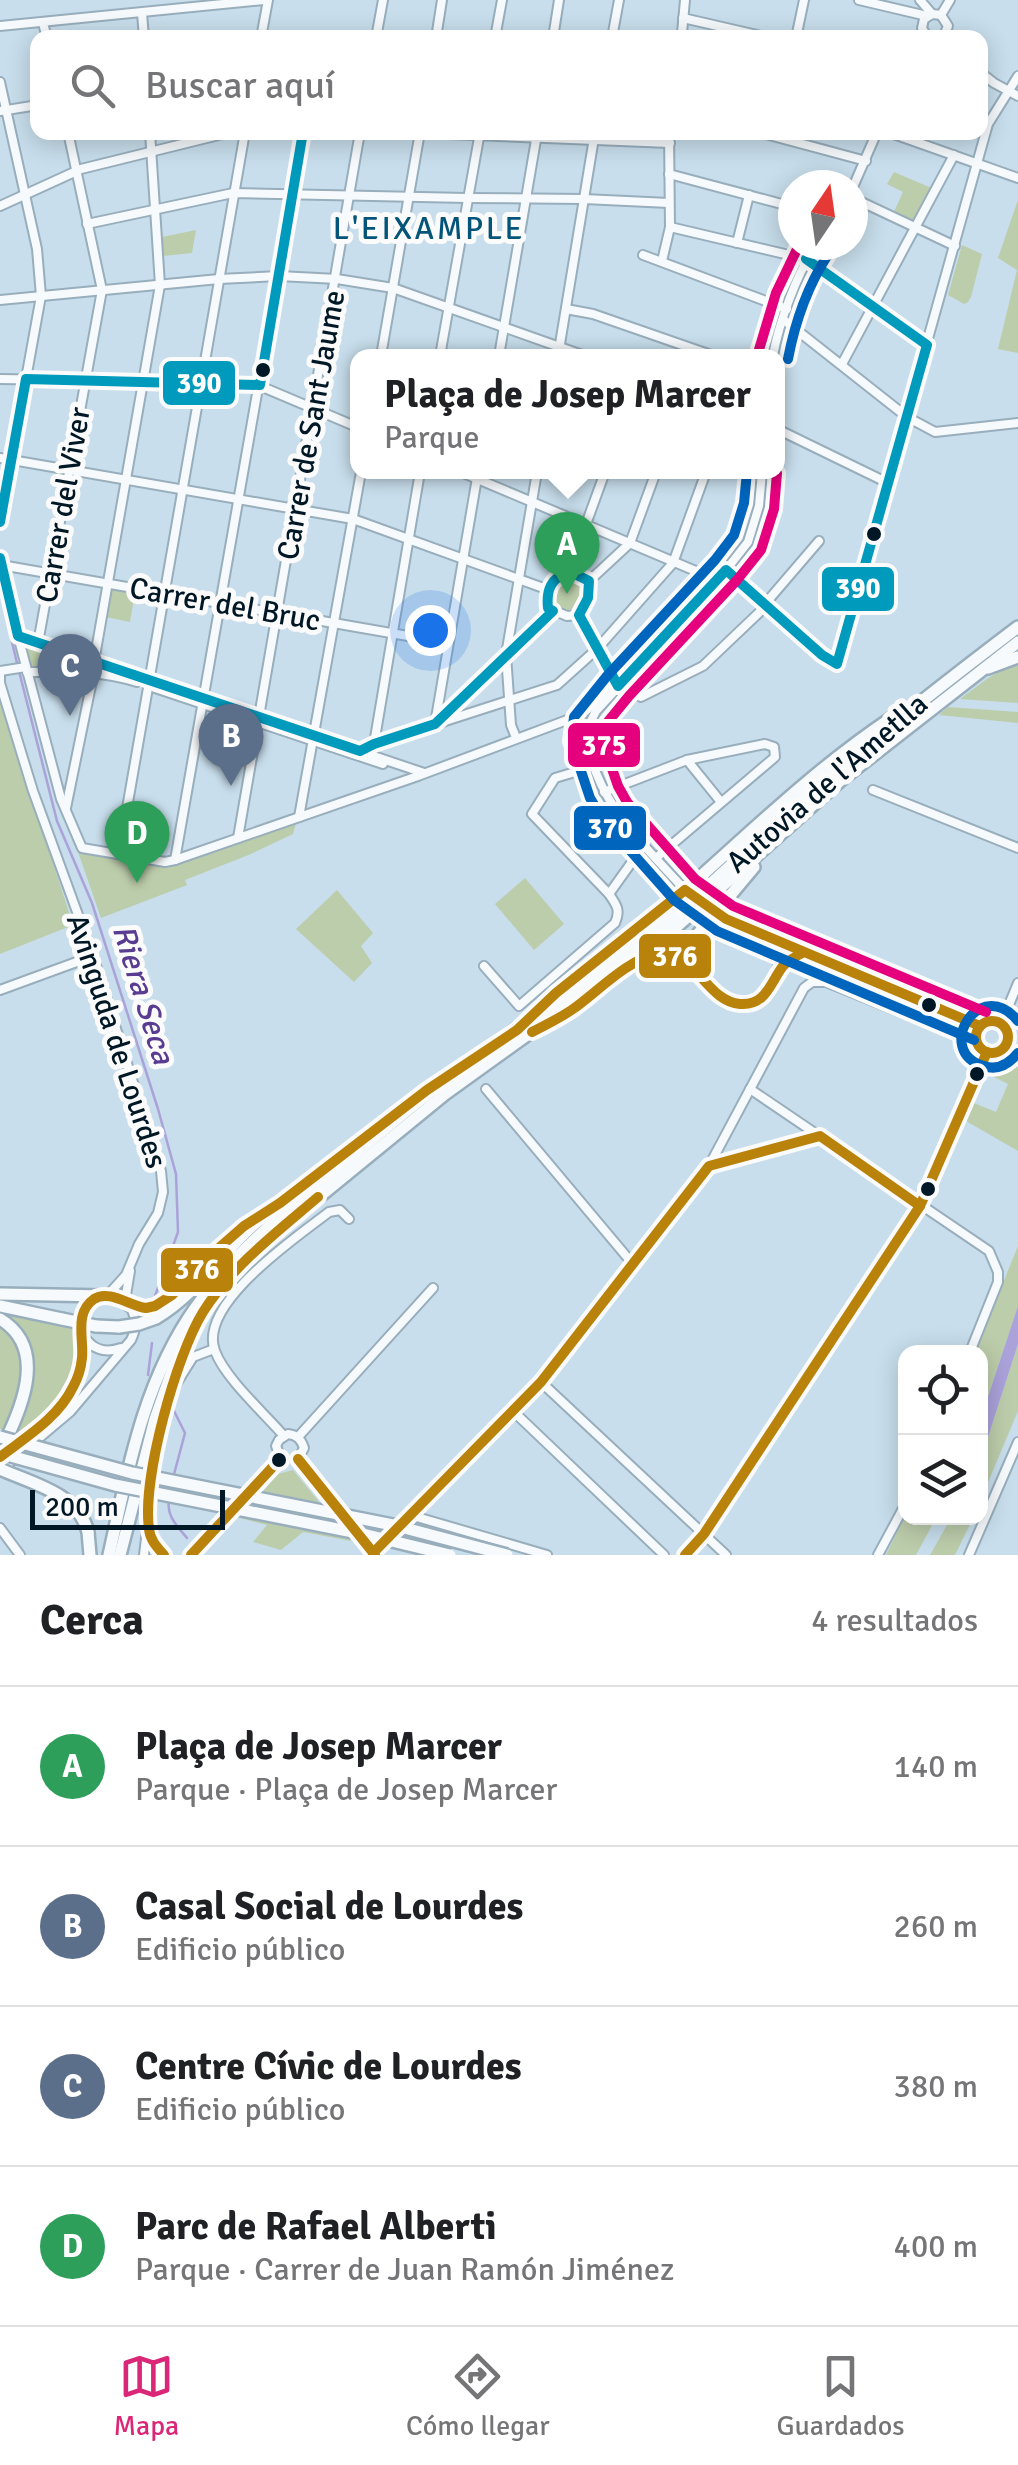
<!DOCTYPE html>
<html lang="es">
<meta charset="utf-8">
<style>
body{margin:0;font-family:Signika,sans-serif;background:#f2f2f2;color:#202124}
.controls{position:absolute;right:30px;bottom:30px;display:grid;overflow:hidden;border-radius:20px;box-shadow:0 5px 25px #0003}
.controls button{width:90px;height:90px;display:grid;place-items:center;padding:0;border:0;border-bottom:2px solid #e0e0e0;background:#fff;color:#202124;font:50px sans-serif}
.compass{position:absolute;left:778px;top:170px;width:90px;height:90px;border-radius:50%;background:#fff;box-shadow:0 5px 25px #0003;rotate:13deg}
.scale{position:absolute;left:30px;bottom:25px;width:195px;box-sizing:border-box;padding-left:10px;border:5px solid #001726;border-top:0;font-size:28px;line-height:35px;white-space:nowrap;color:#001726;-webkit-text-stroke:8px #fbfbfb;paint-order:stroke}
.you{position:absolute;left:430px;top:630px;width:35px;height:35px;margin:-25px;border:8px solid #fff;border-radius:50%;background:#1a73e8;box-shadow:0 0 0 15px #1a73e833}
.badge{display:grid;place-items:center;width:65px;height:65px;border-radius:50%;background:#db2777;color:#fff;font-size:32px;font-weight:700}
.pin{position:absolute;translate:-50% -82px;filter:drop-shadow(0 2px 5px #0008)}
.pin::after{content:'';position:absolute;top:52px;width:35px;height:30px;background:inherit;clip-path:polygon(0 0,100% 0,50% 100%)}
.popup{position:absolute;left:350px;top:349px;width:435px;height:130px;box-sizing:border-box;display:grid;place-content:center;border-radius:20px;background:#fff;filter:drop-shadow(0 2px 8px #0005);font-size:32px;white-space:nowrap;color:#757577}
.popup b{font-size:38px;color:#202124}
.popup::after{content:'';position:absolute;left:50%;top:100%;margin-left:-20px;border:20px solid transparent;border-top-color:#fff}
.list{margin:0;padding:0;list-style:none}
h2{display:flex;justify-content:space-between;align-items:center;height:130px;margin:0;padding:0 40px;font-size:42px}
h2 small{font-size:32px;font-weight:400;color:#757577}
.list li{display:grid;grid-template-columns:65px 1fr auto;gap:30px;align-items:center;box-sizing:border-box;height:160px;padding:0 40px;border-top:2px solid #e0e0e0}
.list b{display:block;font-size:38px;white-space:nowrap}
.list p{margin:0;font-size:32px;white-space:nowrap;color:#757577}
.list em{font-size:32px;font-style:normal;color:#757577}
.icon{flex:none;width:55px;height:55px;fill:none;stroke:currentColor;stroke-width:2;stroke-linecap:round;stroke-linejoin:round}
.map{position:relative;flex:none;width:1018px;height:1555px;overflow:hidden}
.search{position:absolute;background:#fff;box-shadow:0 5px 25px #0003;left:30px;right:30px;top:30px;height:110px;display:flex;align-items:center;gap:25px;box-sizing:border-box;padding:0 35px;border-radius:20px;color:#757577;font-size:38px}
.sheet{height:770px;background:#fff}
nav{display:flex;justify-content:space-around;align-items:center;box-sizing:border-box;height:140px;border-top:2px solid #e0e0e0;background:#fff;font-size:28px;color:#757577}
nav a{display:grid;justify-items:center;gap:5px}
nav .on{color:#db2777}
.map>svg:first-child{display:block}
.green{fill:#bccdab}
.water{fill:#aaa2d9}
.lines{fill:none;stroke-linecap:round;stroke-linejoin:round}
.stream{stroke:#aaa2d9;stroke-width:2.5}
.minor-casing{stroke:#98aebc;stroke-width:12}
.highway-casing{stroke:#98aebc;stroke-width:16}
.minor{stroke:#f7fafc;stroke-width:8}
.highway{stroke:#f7fafc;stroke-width:11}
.minor-bridge-casing{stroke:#98aebc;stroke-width:12;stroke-linecap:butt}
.highway-bridge-casing{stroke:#98aebc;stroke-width:16;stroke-linecap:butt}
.minor-bridge{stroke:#f7fafc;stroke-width:8}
.highway-bridge{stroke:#f7fafc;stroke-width:11}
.bus-1-casing{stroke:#fbfbfb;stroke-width:18}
.bus-2-casing{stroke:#fbfbfb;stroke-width:18}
.bus-3-casing{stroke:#fbfbfb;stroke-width:18}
.bus-4-casing{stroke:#fbfbfb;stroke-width:18}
.bus-1{stroke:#b9820a;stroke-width:10}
.bus-2{stroke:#009abd;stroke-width:10}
.bus-3{stroke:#0065bd;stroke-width:10}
.bus-4{stroke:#e5007d;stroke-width:10}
.bus-dot{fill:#001726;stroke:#fbfbfb;stroke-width:4}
.labels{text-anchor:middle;stroke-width:10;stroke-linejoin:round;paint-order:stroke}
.street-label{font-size:30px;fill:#001726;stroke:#fbfbfb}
.neighbourhood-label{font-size:32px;letter-spacing:2.5px;fill:#025479;stroke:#fbfbfb}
.water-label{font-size:32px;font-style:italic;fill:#5a3b92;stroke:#fbfbfb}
.line-badge{stroke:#fbfbfb;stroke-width:4}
.badge-label{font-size:28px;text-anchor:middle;font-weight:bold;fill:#fff}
</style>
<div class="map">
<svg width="1018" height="1555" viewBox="0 0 1018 1555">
<rect width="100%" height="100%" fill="#c8deec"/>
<g class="green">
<polygon points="894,172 936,190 917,228 892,216 903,192 887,184"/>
<polygon points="1018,200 1018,353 998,349 1017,270 998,258"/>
<polygon points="196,230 192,253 163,256 162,237"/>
<polygon points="962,245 982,254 971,297 968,302 964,304 948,295"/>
<polygon points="569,571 589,581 579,615 567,616 548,608 552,582"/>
<polygon points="113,588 135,592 130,622 106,617 111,590"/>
<polygon points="30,645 89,666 84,669 34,668 30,665 26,649"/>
<polygon points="1018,662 1018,703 960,699 988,678"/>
<polygon points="0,697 73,925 0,954"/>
<polygon points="948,707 1018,712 1018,723 939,715"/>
<polygon points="296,823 293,834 251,854 185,880 187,885 101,918 78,852 168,868"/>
<polygon points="525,878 564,924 534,950 495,904"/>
<polygon points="337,890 373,933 361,946 372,963 354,982 296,929"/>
<polygon points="1018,1047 1018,1151 966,1121 974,1103 996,1112 1008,1084 986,1073 995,1060"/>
<polygon points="1018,1246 1018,1306 981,1418 980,1352 975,1352"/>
<path d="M0,1310L75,1326C84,1389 68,1398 22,1437L12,1433L32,1364L0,1315Z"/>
<path d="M0,1325C40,1349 17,1397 4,1430L0,1429Z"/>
<polygon points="1018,1344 1018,1411 981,1499 981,1459"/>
<polygon points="293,1470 351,1541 303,1532 281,1550 253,1542 267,1525 240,1518 278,1474"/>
<polygon points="905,1516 936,1518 916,1555 886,1555"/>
<polygon points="951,1518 973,1518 955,1555 930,1555"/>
</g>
<polygon class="water" points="1018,1306 1018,1344 981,1459 981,1418"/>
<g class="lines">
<g class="stream">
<polyline points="0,592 17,663"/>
<polyline points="19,671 57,821 92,903 158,1109 176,1174 178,1232 155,1296"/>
<polyline points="148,1375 152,1343"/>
<polyline points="173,1478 185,1433 173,1409"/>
<path d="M169,1501C166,1516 178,1527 187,1538"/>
</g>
<g class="minor-casing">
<g id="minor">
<polyline points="859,0 927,16"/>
<polyline points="920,0 932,14"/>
<polyline points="142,13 144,38"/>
<polyline points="941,15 948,26 943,38"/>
<polyline points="941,15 950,0"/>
<polyline points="683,18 770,38"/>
<polyline points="43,23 47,38"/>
<polyline points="0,26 264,0"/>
<polyline points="261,38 268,0"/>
<polyline points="376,38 383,0"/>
<polyline points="436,38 442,0"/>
<polyline points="495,38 502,0"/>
<polyline points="553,38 559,0"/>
<polyline points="612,38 619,0"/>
<polyline points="676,38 682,33 685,0"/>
<polyline points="796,38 804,0"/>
<polyline points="928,38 922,28 924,19 932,14 941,15"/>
<polyline points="980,72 994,83 1018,96"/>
<polyline points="0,82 37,249 41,296 0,522"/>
<polyline points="0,111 38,105"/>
<polyline points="397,132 670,143"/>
<polyline points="758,132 866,161"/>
<polyline points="888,132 1018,178"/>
<polyline points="669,174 793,207"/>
<polyline points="853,187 877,132"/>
<polyline points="853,198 955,246"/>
<polyline points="0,206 81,169 231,132"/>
<polyline points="87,224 233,193 467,198 584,199 669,203"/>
<polyline points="670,227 806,259 927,345"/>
<polyline points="737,243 749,195"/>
<polyline points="643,255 787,309"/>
<polyline points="662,261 670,227 669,132"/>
<polyline points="0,300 219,279 279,276 337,279 393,288 585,356"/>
<polyline points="566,309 593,314 714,356"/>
<polyline points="784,320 907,417 935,432 1018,423"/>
<polyline points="381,356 420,132"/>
<polyline points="440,356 480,132"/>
<polyline points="499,356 537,134"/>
<polyline points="558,356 595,132"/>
<path d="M773,356C778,326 798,269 817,245"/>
<polyline points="842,364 954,155"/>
<polyline points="0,379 253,383 357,427"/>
<polyline points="777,429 888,483"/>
<polyline points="0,458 353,519 549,590"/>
<polyline points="461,472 717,580"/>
<polyline points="0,558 18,636 61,799 82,848 165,862 175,860 418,776 567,720 584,712 618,686"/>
<polyline points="1,565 448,643"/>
<polyline points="726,570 822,655 837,664 988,124 1018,76"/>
<path d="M569,571L589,581L588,598L579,615L567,616L548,608C545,590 551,576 569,571Z"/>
<polyline points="569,571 605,472"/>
<polyline points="589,581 630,543 656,472"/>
<polyline points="765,604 819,541"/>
<polyline points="579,615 618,686"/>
<polyline points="18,636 424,773"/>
<polyline points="38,643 102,290 68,132"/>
<polyline points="94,662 160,285 150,132"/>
<polyline points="0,671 0,683 33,791 93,956 161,1171 163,1192 158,1213 139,1244 126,1275 108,1295"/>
<polyline points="0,671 26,667"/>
<path d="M27,672C65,672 100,670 137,682"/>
<polyline points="620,684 641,697 703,666 766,606"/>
<polyline points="155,688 383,764"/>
<polyline points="437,722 553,611"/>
<polyline points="435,724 478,472"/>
<polyline points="515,735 511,725 506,655 537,472"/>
<polyline points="374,744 420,472"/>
<polyline points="360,751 374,744 557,685 597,649 673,563 706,472"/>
<polyline points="687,760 721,802"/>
<polyline points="595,766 555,778 532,814 609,894"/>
<polyline points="873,790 1018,848"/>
<polyline points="604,792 687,760 765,744 774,747 775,757 656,858"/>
<polyline points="66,808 94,671"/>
<polyline points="299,817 361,472"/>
<polyline points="238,838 360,132"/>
<polyline points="119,854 245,132"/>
<polyline points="175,860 303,132"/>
<path d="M685,890C642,843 592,798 586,731L596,711L726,570L748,542L759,506L762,472"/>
<polyline points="726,919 980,1026"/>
<path d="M484,966L519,1006L615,923C621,910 616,904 609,894L644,845"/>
<polyline points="0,990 93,956"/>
<circle cx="992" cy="1037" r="16"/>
<polyline points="1001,1024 1018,983"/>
<polyline points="486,1089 632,1263"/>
<polyline points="750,1089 989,1251 998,1272 998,1282 970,1352"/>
<polyline points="709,1166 820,1136"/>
<polyline points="125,1301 130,1271"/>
<path d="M83,1334C91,1349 104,1354 121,1348"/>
<polyline points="541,1382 726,1555"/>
<polyline points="168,1397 193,1357 214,1349"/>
<polyline points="513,1411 664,1555"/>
<path d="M284,1436C264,1413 225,1378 215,1351C197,1304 297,1237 329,1212L340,1210L349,1219"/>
<polyline points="298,1437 433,1288"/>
<path d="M281,1458L276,1446L279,1440L288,1434C297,1435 301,1439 304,1448L298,1459"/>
<polyline points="298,1459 373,1553"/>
<path d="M0,1471L70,1412L131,1340C148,1306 108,1278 86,1307C75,1321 84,1343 82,1360C78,1404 35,1430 4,1454"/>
<polyline points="410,1515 547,1555"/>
<polyline points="0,1528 20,1555"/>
<polyline points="144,1555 147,1530"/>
<polyline points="191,1555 281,1458"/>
<polyline points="371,1555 541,1382 709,1166 804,988 812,982 826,982 977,1043"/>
<polyline points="685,1555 704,1534 920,1206 987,1052"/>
<polyline points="878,1555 906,1503"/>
<polyline points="969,1555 1018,1442"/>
</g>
</g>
<g class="highway-casing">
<g id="highway">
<polyline points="988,668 1018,657"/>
<path d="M636,965C647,958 659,951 673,955C704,963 712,1012 750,1003C764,1000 772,988 777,976C783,962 781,952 772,939"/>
<polyline points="781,966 793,956 802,953"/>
<polyline points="700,971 694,953 698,934 754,867"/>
<path d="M541,1006C589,964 642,927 690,886C755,828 817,768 890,719"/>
<polyline points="0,1294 105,1296"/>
<path d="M129,1305C135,1307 139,1309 145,1309C169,1308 220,1245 243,1227"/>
<polyline points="0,1306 62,1319"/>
<path d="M156,1318C190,1298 214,1265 241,1237C271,1206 306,1183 340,1157"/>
<path d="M0,1319C50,1349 20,1412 0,1452"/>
<polyline points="96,1326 119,1327"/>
<path d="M163,1416C156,1448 140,1503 151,1535C153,1543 158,1549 164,1555"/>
<polyline points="88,1532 90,1555"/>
<path d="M109,1555C128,1469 144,1380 196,1307C233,1254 282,1214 331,1174C370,1142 408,1108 448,1078C518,1024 595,980 664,924C715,883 761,835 811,792C878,735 948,680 1018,627"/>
<polyline points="120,1555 155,1419 173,1368 202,1314 246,1261 303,1210 445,1094 673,930 840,781 1018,642"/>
</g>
</g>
<use href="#minor" class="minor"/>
<use href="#highway" class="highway"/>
<g class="minor-bridge-casing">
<polyline id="minor-bridge" points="685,890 726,919"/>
</g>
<g class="highway-bridge-casing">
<g id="highway-bridge">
<polyline points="62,1319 96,1326"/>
<polyline points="119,1327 139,1324 156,1318"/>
<polyline points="0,1437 132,1473 393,1525 507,1555"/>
<polyline points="0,1453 115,1485 363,1534 450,1555"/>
<path d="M0,1469C33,1484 78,1493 88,1532"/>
</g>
</g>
<use href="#minor-bridge" class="minor-bridge"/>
<use href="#highway-bridge" class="highway-bridge"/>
<g class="bus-1-casing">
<g id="bus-1">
<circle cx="992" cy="1037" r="16"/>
<path d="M532,1032C546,1025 560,1018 573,1009C596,993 628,959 657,954C695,948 705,1001 740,1004C766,1006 770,983 783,966C789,960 795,957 802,953"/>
<path d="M0,1457C26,1437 58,1418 73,1387C78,1378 81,1368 82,1358C84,1338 74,1313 94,1299C109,1289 130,1306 146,1308L155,1306L172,1295L212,1254L244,1226L280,1203L427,1090L517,1030L556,993L685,890L726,919L980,1026"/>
<polyline points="298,1459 375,1555"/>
<polyline points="373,1553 541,1382 709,1166 820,1136 920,1206"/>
<path d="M164,1555C157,1547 150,1540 149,1529C142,1478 176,1356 203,1312C232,1266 277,1232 318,1197"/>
<polyline points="191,1555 281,1458"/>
<polyline points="685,1555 704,1534 920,1206 987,1052"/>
</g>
</g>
<g class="bus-2-casing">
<g id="bus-2">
<polyline points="0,522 26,379 260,385 303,132"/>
<path d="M0,558L18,636L360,751L374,744L435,724L553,611L548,608C546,590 551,578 569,571L589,581L588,598L579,615L618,686L726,570L822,655L837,664L927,345L806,259L817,245"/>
</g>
</g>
<g class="bus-3-casing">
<g id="bus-3">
<path d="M788,359C795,322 808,285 829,253"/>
<polyline points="747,472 744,503 734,535 715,560 607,676 574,717 571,741 590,798 604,821 674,900 717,931 974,1040"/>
<path d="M1018,1021C979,974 933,1052 984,1066C998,1071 1009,1064 1018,1053"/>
</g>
</g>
<g class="bus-4-casing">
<g id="bus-4">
<polyline points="758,353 776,293 799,245"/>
<polyline points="777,473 774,509 761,550 737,580 629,696 602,729 601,737 618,786 627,802 695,879 733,906 986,1012"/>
</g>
</g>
<use href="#bus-1" class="bus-1"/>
<use href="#bus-2" class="bus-2"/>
<use href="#bus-3" class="bus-3"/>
<use href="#bus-4" class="bus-4"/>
</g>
<g class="bus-dot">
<circle cx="263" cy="370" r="9"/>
<circle cx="874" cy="534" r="9"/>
<circle cx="929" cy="1005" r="9"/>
<circle cx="977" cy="1074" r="9"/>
<circle cx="928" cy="1189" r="9"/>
<circle cx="279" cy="1460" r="9"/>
</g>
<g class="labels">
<g class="street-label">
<text transform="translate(311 425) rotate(-80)" y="10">Carrer de Sant Jaume</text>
<text transform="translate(63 505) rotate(-80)" y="10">Carrer del Viver</text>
<text transform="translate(225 604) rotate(10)" y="10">Carrer del Bruc</text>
<text transform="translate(827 783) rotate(-41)" y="10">Autovia de l'Ametlla</text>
<text transform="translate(117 1041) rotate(72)" y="10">Avinguda de Lourdes</text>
</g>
<g class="neighbourhood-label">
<text x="429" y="239">L'EIXAMPLE</text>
</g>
<g class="water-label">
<text transform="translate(144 994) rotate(73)" y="11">Riera Seca</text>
</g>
</g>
<g class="line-badge">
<rect x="161" y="359" width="76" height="48" rx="10" fill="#009abd"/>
<rect x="820" y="565" width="76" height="48" rx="10" fill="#009abd"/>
<rect x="566" y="721" width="76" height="48" rx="10" fill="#e5007d"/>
<rect x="572" y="804" width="76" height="48" rx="10" fill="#0065bd"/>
<rect x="637" y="932" width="76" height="48" rx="10" fill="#b9820a"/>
<rect x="159" y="1246" width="76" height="48" rx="10" fill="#b9820a"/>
</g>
<g class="badge-label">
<text x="199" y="393">390</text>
<text x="858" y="598">390</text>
<text x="604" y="755">375</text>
<text x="610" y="838">370</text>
<text x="675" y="966">376</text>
<text x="197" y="1279">376</text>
</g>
</svg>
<div class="controls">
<button><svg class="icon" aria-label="locate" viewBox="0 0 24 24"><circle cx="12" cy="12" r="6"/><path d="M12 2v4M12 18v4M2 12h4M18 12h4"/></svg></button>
<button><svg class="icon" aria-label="layers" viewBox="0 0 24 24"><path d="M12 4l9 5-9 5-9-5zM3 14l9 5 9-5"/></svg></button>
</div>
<svg class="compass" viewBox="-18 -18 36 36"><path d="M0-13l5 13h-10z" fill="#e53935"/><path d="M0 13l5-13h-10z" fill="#757577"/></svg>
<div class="scale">200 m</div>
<div class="you"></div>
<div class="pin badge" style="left:567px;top:594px;background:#2e9e5b">A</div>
<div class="popup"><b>Plaça de Josep Marcer</b>Parque</div>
<div class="pin badge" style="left:231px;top:786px;background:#5c6f8a">B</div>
<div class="pin badge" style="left:70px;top:716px;background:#5c6f8a">C</div>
<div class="pin badge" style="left:137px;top:883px;background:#2e9e5b">D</div>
<div class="search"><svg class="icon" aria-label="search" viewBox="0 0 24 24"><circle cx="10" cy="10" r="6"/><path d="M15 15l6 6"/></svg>Buscar aquí</div>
</div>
<section class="sheet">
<h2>Cerca<small>4 resultados</small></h2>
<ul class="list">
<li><span class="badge" style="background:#2e9e5b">A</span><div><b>Plaça de Josep Marcer</b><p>Parque · Plaça de Josep Marcer</p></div><em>140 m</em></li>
<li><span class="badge" style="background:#5c6f8a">B</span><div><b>Casal Social de Lourdes</b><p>Edificio público</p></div><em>260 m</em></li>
<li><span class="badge" style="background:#5c6f8a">C</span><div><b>Centre Cívic de Lourdes</b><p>Edificio público</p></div><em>380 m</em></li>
<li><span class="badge" style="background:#2e9e5b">D</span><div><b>Parc de Rafael Alberti</b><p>Parque · Carrer de Juan Ramón Jiménez</p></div><em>400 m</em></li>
</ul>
</section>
<nav>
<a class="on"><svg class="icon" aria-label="map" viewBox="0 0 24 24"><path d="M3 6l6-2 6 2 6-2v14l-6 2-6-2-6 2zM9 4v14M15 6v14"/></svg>Mapa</a>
<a><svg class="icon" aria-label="directions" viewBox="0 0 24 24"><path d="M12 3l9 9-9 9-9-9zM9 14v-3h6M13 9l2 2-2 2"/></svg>Cómo llegar</a>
<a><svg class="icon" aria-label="saved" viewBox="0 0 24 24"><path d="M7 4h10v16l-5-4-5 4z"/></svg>Guardados</a>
</nav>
